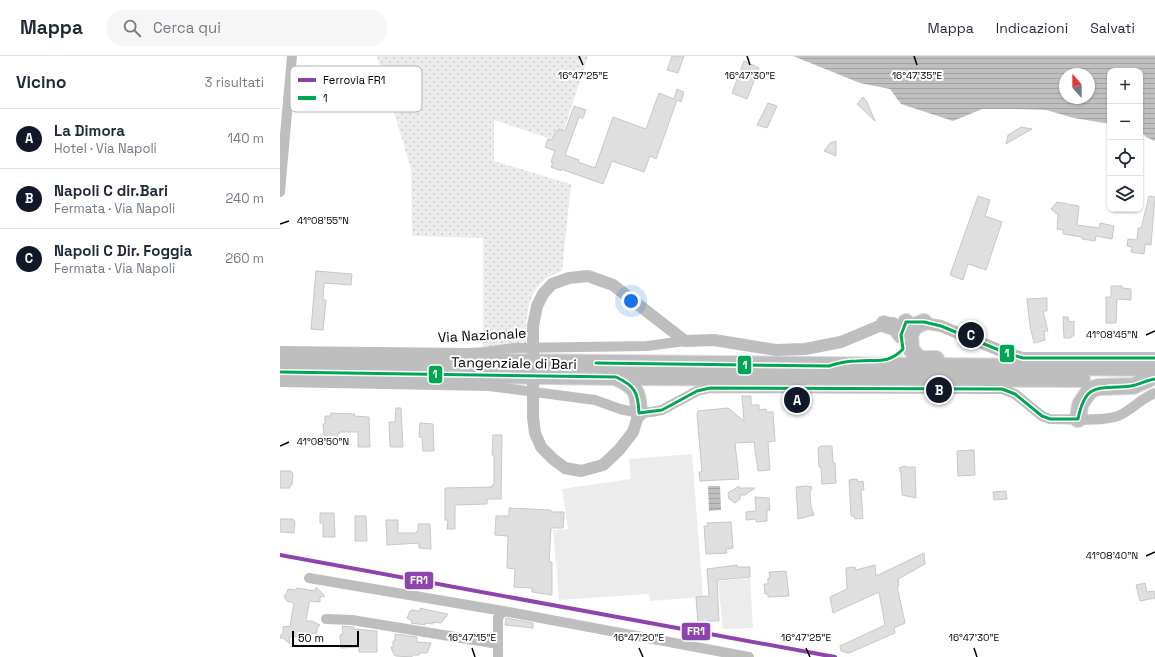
<!DOCTYPE html>
<html lang="it">
<meta charset="utf-8">
<style>
body{margin:0;font-family:"Space Grotesk",sans-serif;background:#f6f6f7;color:#1f2937}
.controls{position:absolute;right:12px;top:12px;display:grid;overflow:hidden;border-radius:8px;box-shadow:0 1px 3px #0004}
.controls button{width:36px;height:36px;display:grid;place-items:center;padding:0;border:0;border-bottom:1px solid #e0e1e3;background:#fff;color:#1f2937;font:20px sans-serif}
.compass{position:absolute;left:779px;top:12px;width:36px;height:36px;border-radius:50%;background:#fff;box-shadow:0 1px 3px #0004;rotate:339deg}
.scale{position:absolute;left:12px;bottom:10px;width:67px;box-sizing:border-box;padding-left:4px;border:2px solid #000;border-top:0;font-size:11px;line-height:14px;white-space:nowrap;color:#000;-webkit-text-stroke:3px #fff;paint-order:stroke}
.you{position:absolute;left:351px;top:245px;width:14px;height:14px;margin:-10px;border:3px solid #fff;border-radius:50%;background:#1a73e8;box-shadow:0 0 0 6px #1a73e833}
.badge{display:grid;place-items:center;width:26px;height:26px;border-radius:50%;background:#111827;color:#fff;font-size:13px;font-weight:700}
.pin{position:absolute;translate:-50% -50%;border:2px solid #fff;box-shadow:0 1px 4px #0006}
.list{margin:0;padding:0;list-style:none}
h2{display:flex;justify-content:space-between;align-items:center;height:52px;margin:0;padding:0 16px;font-size:17px}
h2 small{font-size:13px;font-weight:400;color:#747a83}
.list li{display:grid;grid-template-columns:26px 1fr auto;gap:12px;align-items:center;box-sizing:border-box;height:60px;padding:0 16px;border-top:1px solid #e0e1e3}
.list b{display:block;font-size:15px;white-space:nowrap}
.list p{margin:0;font-size:13px;white-space:nowrap;color:#747a83}
.list em{font-size:13px;font-style:normal;color:#747a83}
.icon{flex:none;width:22px;height:22px;fill:none;stroke:currentColor;stroke-width:2;stroke-linecap:round;stroke-linejoin:round}
.map{position:relative;flex:none;width:875px;height:601px;overflow:hidden}
header{display:flex;align-items:center;gap:24px;box-sizing:border-box;height:56px;padding:0 20px;background:#fff;border-bottom:1px solid #e0e1e3}
header strong{font-size:19px}
nav{display:flex;gap:22px;margin-inline-start:auto;font-size:14px}
.search{width:280px;height:36px;background:#f6f6f7;display:flex;align-items:center;gap:10px;box-sizing:border-box;padding:0 14px;border-radius:16px;color:#747a83;font-size:15px}
main{display:flex}
aside{flex:1;background:#fff}
.map>svg:first-child{display:block}
.grass{fill:url(#grass-dots)}
.pitch{fill:#ececec}
.water{fill:url(#water-rules);fill-rule:evenodd}
.building{fill:#dfdfdf;stroke:#c7c7c7}
.lines{fill:none;stroke-linecap:round;stroke-linejoin:round}
.trunk-casing{stroke:#dbdbdb;stroke-width:18}
.minor{stroke:#bebebe;stroke-width:10}
.tertiary{stroke:#bebebe;stroke-width:12}
.trunk{stroke:#bebebe;stroke-width:16}
.tertiary-bridge{stroke:#bebebe;stroke-width:12}
.bus-1-casing{stroke:#fff;stroke-width:6}
.bus-1{stroke:#00a651;stroke-width:3}
.rail-1-casing{stroke:#fff;stroke-width:7}
.rail-1{stroke:#8e44ad;stroke-width:4}
.ticks{fill:none;stroke:#000;stroke-width:1.5}
.labels{text-anchor:middle;stroke-width:4;stroke-linejoin:round;paint-order:stroke}
.street-label{font-size:14px;fill:#000;stroke:#fff}
.key{fill:#fff;stroke:#b2b2b2;stroke-width:1}
.key-label{font-size:11px;fill:#000}
.ticks-label{font-size:10px;text-anchor:middle;fill:#000;stroke:#fff;stroke-width:4;stroke-linejoin:round;paint-order:stroke}
.line-badge{stroke:#fff;stroke-width:1.5}
.badge-label{font-size:11px;text-anchor:middle;font-weight:bold;fill:#fff}
</style>
<header>
<strong>Mappa</strong>
<div class="search"><svg class="icon" aria-label="search" viewBox="0 0 24 24"><circle cx="10" cy="10" r="6"/><path d="M15 15l6 6"/></svg>Cerca qui</div>
<nav><a>Mappa</a><a>Indicazioni</a><a>Salvati</a></nav>
</header>
<main>
<aside>
<h2>Vicino<small>3 risultati</small></h2>
<ul class="list">
<li><span class="badge">A</span><div><b>La Dimora</b><p>Hotel · Via Napoli</p></div><em>140 m</em></li>
<li><span class="badge">B</span><div><b>Napoli C dir.Bari</b><p>Fermata · Via Napoli</p></div><em>240 m</em></li>
<li><span class="badge">C</span><div><b>Napoli C Dir. Foggia</b><p>Fermata · Via Napoli</p></div><em>260 m</em></li>
</ul>
</aside>
<div class="map">
<svg width="875" height="601" viewBox="0 0 875 601">
<defs>
<pattern id="grass-dots" width="8" height="8" patternUnits="userSpaceOnUse"><rect width="8" height="8" fill="#ececec"/><path d="M2 2h.1M6 6h.1" fill="none" stroke="#c9c9c9" stroke-width="1.8" stroke-linecap="round"/></pattern>
<pattern id="water-rules" width="6" height="5" patternUnits="userSpaceOnUse"><rect width="6" height="5" fill="#bfbfbf"/><path d="M0 2.5h6" fill="none" stroke="#a2a2a2"/></pattern>
</defs>
<rect width="100%" height="100%" fill="#fff"/>
<path class="grass" d="M97,0H308L280,86L214,64V105L291,128L282,215C278,217 274,218 270,220C244,234 246,270 246,295L203,296V182L132,180L131,113Z"/>
<g class="pitch">
<polygon points="412,398 423,541 370,545 369,538 279,544 273,474 288,473 282,433 351,423 349,403"/>
<polygon points="470,522 473,572 443,573 438,525"/>
</g>
<g class="water">
<path d="M513,0H875V85L866,81L860,74V15H830V67H824L794,62L766,54L733,53H702L673,65L621,48L610,33L580,27ZM785,18H809V42H785Z"/>
<polygon points="428,430 440,430 441,454 429,455"/>
</g>
<g class="building">
<polygon points="392,0 404,0 398,17 387,14"/>
<polygon points="464,5 479,12 467,43 452,37"/>
<polygon points="397,33 404,36 401,46 397,44 376,103 370,100 364,116 332,105 323,128 281,113 281,115 271,111 273,107 271,106 275,95 265,91 268,83 272,84 276,75 278,76 279,73 285,75 294,50 306,54 303,62 299,61 285,99 299,104 298,106 315,112 333,61 366,73 379,37 394,43"/>
<polygon points="583,41 587,46 595,65 577,48"/>
<polygon points="488,47 497,50 487,72 477,69"/>
<polygon points="741,71 752,73 726,88 728,79"/>
<polygon points="556,85 556,100 544,95 550,87"/>
<polygon points="698,140 710,144 705,160 722,166 706,214 688,208 683,224 670,219"/>
<polygon points="869,140 875,141 871,189 865,188 864,198 851,196 852,191 847,190 848,183 857,184 858,172 861,172"/>
<polygon points="777,146 799,150 797,169 819,172 820,167 834,170 832,183 816,180 815,185 802,183 802,181 783,178 783,174 777,173 778,159 771,153"/>
<polygon points="36,215 72,218 71,229 44,227 43,244 46,244 43,274 31,273"/>
<polygon points="831,230 842,230 842,232 851,233 851,244 837,243 836,267 826,267 826,241 831,241"/>
<polygon points="767,242 767,255 763,255 768,275 764,275 765,284 754,287 750,270 747,243"/>
<polygon points="783,261 788,261 789,266 794,265 794,280 791,280 791,282 784,282"/>
<polygon points="462,340 471,340 471,349 479,349 479,354 486,353 486,356 493,356 495,385 488,386 490,414 478,415 474,386 455,387 459,423 420,425 419,416 422,416 417,358 418,355 448,352 464,365"/>
<polygon points="116,352 121,352 123,391 110,391 109,366 115,366"/>
<polygon points="51,357 75,358 74,360 89,361 90,391 78,391 78,376 60,376 60,377 58,377 58,385 46,385 46,379 44,379 43,368 45,368 45,360 51,360"/>
<polygon points="140,367 153,368 154,395 143,395 142,381 139,381"/>
<polygon points="213,379 222,379 221,443 207,443 207,448 175,449 175,473 167,473 168,464 165,464 165,432 212,431 212,429 214,429 214,399 212,399"/>
<polygon points="541,390 552,390 553,407 555,407 556,427 542,428 541,411 539,411 538,392"/>
<polygon points="694,394 695,419 678,420 677,395"/>
<polygon points="625,410 626,411 635,411 636,442 622,439 621,417 619,412"/>
<polygon points="0,415 11,415 11,417 13,417 12,429 10,429 10,432 0,432"/>
<polygon points="577,423 578,426 583,425 584,434 581,434 583,462 575,463 574,460 571,460 569,424"/>
<polygon points="459,430 459,432 475,432 465,439 460,439 460,443 455,447 449,443 448,437"/>
<polygon points="526,430 532,431 530,436 531,451 534,459 518,463 516,431"/>
<polygon points="726,435 727,443 714,444 713,436"/>
<polygon points="475,441 489,442 490,454 487,454 487,465 476,466 476,463 466,464 466,456 476,455"/>
<polygon points="229,452 271,454 271,456 284,456 283,472 271,472 269,506 272,506 272,539 252,536 252,532 234,531 235,513 227,512 228,480 215,479 216,460 229,460"/>
<polygon points="40,457 54,457 55,481 43,481 43,467 40,467"/>
<polygon points="75,460 86,460 87,485 75,485"/>
<polygon points="0,463 13,463 13,465 15,465 14,477 0,476"/>
<polygon points="106,464 118,464 118,477 136,477 136,476 138,475 138,468 150,468 151,493 139,492 139,487 107,489"/>
<polygon points="451,466 453,492 446,493 447,497 426,498 424,470 428,470 427,467"/>
<polygon points="644,497 645,508 618,523 619,530 617,530 625,567 614,572 615,577 569,597 561,595 560,590 605,569 599,536 553,557 550,541 567,533 566,512 575,511 576,514 595,509 596,520"/>
<polygon points="457,509 457,511 470,511 470,521 437,524 439,565 426,565 427,567 418,568 416,541 429,540 427,513"/>
<polygon points="506,515 509,540 488,541 488,538 485,538 484,528 488,528 488,522 490,522 489,516"/>
<polygon points="865,527 867,536 874,535 875,542 860,545 856,529"/>
<polygon points="36,531 45,540 40,541 40,546 30,545 29,547 26,565 32,565 40,569 37,572 37,577 28,578 28,580 9,581 10,588 3,582 0,582 0,580 3,577 3,571 10,570 14,547 7,545 4,540 7,537 8,533 16,534 17,532 35,535"/>
<polygon points="140,552 148,554 168,558 161,567 153,566 153,568 145,567 145,569 131,567 132,565 127,562 130,555 132,555 132,554 140,555"/>
<polygon points="226,562 253,567 253,572 225,569"/>
<polygon points="62,570 74,571 74,573 97,575 97,596 79,596 79,591 61,592 60,579 63,578"/>
<polygon points="115,578 137,581 137,586 151,587 147,597 140,597 139,599 132,599 132,601 116,600 114,599 111,591 113,591 113,585 115,585"/>
</g>
<g class="lines">
<g class="trunk-casing">
<g id="trunk">
<polyline points="626,266 630,279 631,293 637,301 643,303 656,303"/>
<polyline points="604,268 616,272 621,279"/>
<polyline points="630,279 634,271 644,266"/>
<polyline points="0,304 875,312"/>
<polyline points="0,316 336,321 802,323"/>
<path d="M337,322C357,331 358,336 359,357"/>
<polyline points="798,363 800,349 807,338 812,333 819,331 853,330 869,323"/>
</g>
</g>
<g class="minor">
<polyline points="0,136 12,0"/>
<polyline points="0,295 188,297 205,296 234,292 367,290 405,285"/>
<path d="M0,326L209,330L315,344L340,353L359,357L371,356L382,354L417,335L430,332L722,333L735,338L762,360L770,363C789,363 821,366 838,360C851,355 861,342 875,337"/>
<polyline points="29,522 223,555"/>
<polyline points="46,563 72,564 218,588"/>
<polyline points="218,601 218,562 223,555 469,601"/>
</g>
<g class="tertiary">
<polyline points="637,266 661,270 726,297 743,302 875,302"/>
<polyline points="253,270 257,250 263,238 272,228 289,222 308,220 333,229 405,285 434,284 496,294 525,293 561,286 604,268 613,267"/>
<polyline points="253,361 255,377 261,391 273,403 285,412 301,415 323,409 339,394 353,376 359,357"/>
</g>
<use href="#trunk" class="trunk"/>
<polyline class="tertiary-bridge" points="253,361 253,270"/>
<g class="bus-1-casing">
<g id="bus-1">
<path d="M316,307L549,310C558,307 567,305 577,305C596,303 608,309 623,293L621,279L626,266H644L661,270L726,297L743,302H875"/>
<path d="M0,316L336,321C355,330 358,336 359,357L382,354L417,335L430,332L722,333L735,338L762,360L770,363H798C806,324 819,334 851,330C859,329 866,324 875,323"/>
</g>
</g>
<use href="#bus-1" class="bus-1"/>
<g class="rail-1-casing">
<polyline id="rail-1" points="0,499 555,601"/>
</g>
<use href="#rail-1" class="rail-1"/>
</g>
<path class="ticks" d="M299,0L303,9M467,0L470,9M634,0L637,9M0,168L9,165M866,279L875,275M0,390L9,386M866,500L875,496M192,592L195,601M359,592L363,601M526,592L530,601M694,592L697,601"/>
<g class="labels">
<g class="street-label">
<text transform="translate(202 279) rotate(-3)" y="5">Via Nazionale</text>
<text transform="translate(234 307) rotate(1)" y="5">Tangenziale di Bari</text>
</g>
</g>
<rect x="10" y="10" width="132" height="46" rx="6" class="key"/>
<rect x="18" y="22" width="18" height="4" fill="#8e44ad"/>
<rect x="18" y="40" width="18" height="4" fill="#00a651"/>
<g class="key-label">
<text x="43" y="28">Ferrovia FR1</text>
<text x="43" y="46">1</text>
</g>
<g class="ticks-label">
<text x="303" y="23">16°47'25"E</text>
<text x="470" y="23">16°47'30"E</text>
<text x="637" y="23">16°47'35"E</text>
<text x="43" y="168">41°08'55"N</text>
<text x="832" y="282">41°08'45"N</text>
<text x="43" y="389">41°08'50"N</text>
<text x="832" y="503">41°08'40"N</text>
<text x="192" y="585">16°47'15"E</text>
<text x="359" y="585">16°47'20"E</text>
<text x="526" y="585">16°47'25"E</text>
<text x="694" y="585">16°47'30"E</text>
</g>
<g class="line-badge">
<rect x="719" y="288" width="16" height="19" rx="4" fill="#00a651"/>
<rect x="457" y="299" width="15" height="20" rx="4" fill="#00a651"/>
<rect x="148" y="309" width="15" height="19" rx="4" fill="#00a651"/>
<rect x="124" y="515" width="30" height="19" rx="4" fill="#8e44ad"/>
<rect x="401" y="566" width="30" height="19" rx="4" fill="#8e44ad"/>
</g>
<g class="badge-label">
<text x="727" y="301">1</text>
<text x="465" y="313">1</text>
<text x="155" y="322">1</text>
<text x="139" y="528">FR1</text>
<text x="416" y="579">FR1</text>
</g>
</svg>
<div class="controls">
<button>+</button>
<button>−</button>
<button><svg class="icon" aria-label="locate" viewBox="0 0 24 24"><circle cx="12" cy="12" r="6"/><path d="M12 2v4M12 18v4M2 12h4M18 12h4"/></svg></button>
<button><svg class="icon" aria-label="layers" viewBox="0 0 24 24"><path d="M12 4l9 5-9 5-9-5zM3 14l9 5 9-5"/></svg></button>
</div>
<svg class="compass" viewBox="-18 -18 36 36"><path d="M0-13l5 13h-10z" fill="#e53935"/><path d="M0 13l5-13h-10z" fill="#747a83"/></svg>
<div class="scale">50 m</div>
<div class="you"></div>
<div class="pin badge" style="left:517px;top:344px">A</div>
<div class="pin badge" style="left:659px;top:334px">B</div>
<div class="pin badge" style="left:691px;top:279px">C</div>
</div>
</main>
